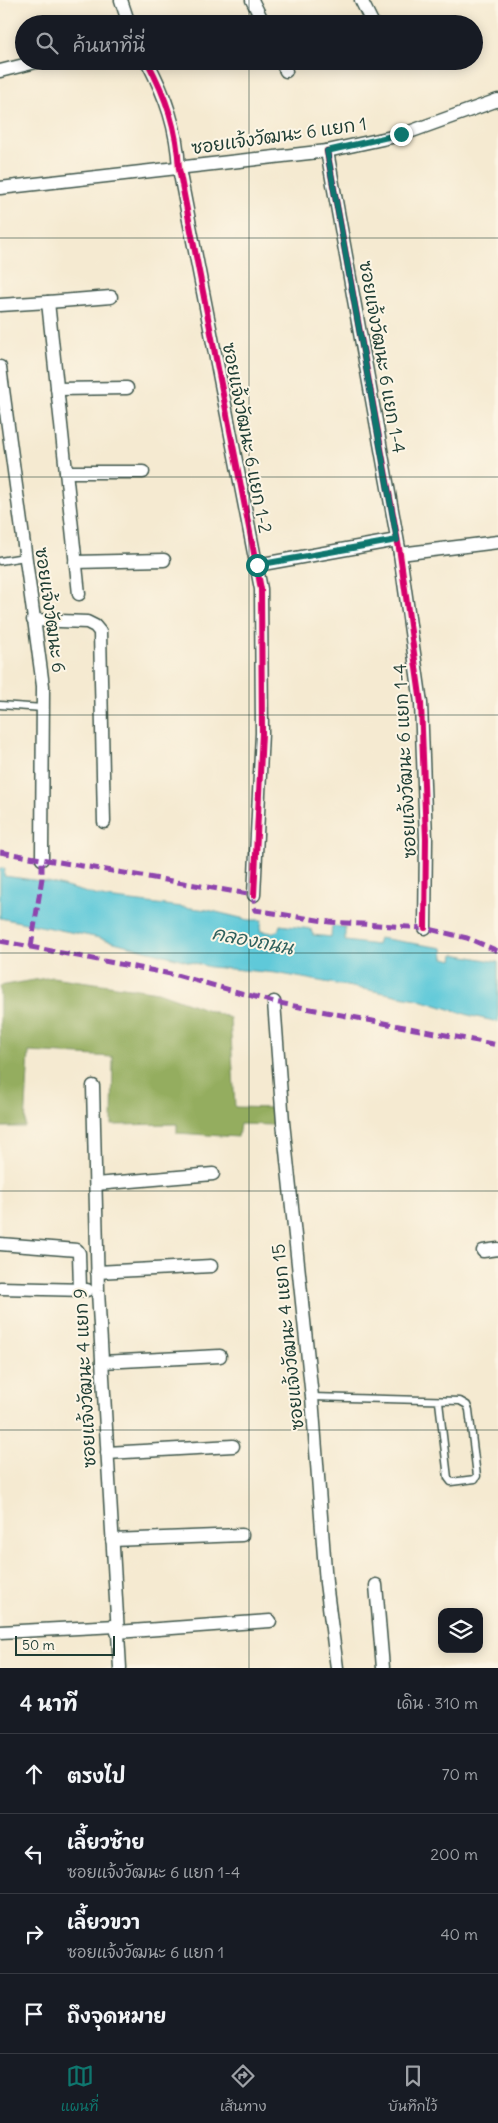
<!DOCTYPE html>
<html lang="th">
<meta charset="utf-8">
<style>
body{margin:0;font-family:Delius,"Playpen Sans Thai",sans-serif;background:#242831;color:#f1f3f6}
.controls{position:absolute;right:15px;bottom:15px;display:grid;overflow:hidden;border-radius:10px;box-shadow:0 2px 12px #0003}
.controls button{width:45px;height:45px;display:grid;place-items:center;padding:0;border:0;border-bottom:1px solid #363941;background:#171b24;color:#f1f3f6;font:25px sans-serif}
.scale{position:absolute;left:15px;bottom:12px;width:100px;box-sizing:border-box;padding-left:5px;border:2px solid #1f3d34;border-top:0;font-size:14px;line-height:18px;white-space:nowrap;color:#1f3d34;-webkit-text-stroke:4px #fcf5e5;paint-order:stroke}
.stop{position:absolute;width:15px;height:15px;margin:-11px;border:4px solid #0f766e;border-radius:50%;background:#fff}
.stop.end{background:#0f766e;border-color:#fff;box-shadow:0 1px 5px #0008}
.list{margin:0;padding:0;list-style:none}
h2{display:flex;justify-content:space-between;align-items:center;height:65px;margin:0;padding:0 20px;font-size:21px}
h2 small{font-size:16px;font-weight:400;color:#9ea1a6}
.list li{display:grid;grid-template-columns:32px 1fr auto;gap:15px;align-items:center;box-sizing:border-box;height:80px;padding:0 20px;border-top:1px solid #363941}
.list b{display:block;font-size:19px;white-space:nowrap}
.list p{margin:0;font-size:16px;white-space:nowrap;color:#9ea1a6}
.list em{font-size:16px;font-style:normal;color:#9ea1a6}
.icon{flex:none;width:28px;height:28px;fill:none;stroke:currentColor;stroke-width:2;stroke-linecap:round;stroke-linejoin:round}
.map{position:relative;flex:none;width:498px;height:1668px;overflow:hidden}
.search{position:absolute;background:#171b24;box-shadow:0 2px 12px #0003;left:15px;right:15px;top:15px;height:55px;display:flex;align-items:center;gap:12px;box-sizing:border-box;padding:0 18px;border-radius:28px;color:#9ea1a6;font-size:19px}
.sheet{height:385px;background:#171b24}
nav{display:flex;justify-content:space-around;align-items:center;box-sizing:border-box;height:70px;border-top:1px solid #363941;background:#171b24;font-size:14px;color:#9ea1a6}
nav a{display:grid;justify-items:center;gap:2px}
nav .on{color:#0f766e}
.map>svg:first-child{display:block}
.forest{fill:#94ad5f;stroke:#5a754a}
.water{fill:#5fc9d9;stroke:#3f8386}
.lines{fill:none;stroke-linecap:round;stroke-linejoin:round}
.lane-casing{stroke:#3f574c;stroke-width:9}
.street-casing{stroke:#3f574c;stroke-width:15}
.lane{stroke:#fff;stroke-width:6}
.street{stroke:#fff;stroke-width:12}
.quiet{stroke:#8e44ad;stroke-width:5;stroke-dasharray:10 5;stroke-linecap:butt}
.cycleway-casing{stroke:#fcf5e5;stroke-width:9}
.cycleway{stroke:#d6006c;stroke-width:6}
.route{stroke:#0f766e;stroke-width:6}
.grid{fill:none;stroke:#1f3d34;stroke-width:1;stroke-opacity:0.55}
.labels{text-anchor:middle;stroke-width:4;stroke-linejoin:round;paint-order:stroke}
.street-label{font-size:18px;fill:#1f3d34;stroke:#fcf5e5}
.water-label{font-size:19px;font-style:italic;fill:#2f605d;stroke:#fcf5e5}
</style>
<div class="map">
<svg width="498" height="1668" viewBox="0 0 498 1668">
<rect width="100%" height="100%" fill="#fcf5e5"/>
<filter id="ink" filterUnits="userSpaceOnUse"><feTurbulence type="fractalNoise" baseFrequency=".02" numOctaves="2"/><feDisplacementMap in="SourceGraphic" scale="10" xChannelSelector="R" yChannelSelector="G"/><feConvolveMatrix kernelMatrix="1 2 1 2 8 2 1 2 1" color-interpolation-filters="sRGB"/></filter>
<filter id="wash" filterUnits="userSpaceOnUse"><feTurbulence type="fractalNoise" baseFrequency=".0096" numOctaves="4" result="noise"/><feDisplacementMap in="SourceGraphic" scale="20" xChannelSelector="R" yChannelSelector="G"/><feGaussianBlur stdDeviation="1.12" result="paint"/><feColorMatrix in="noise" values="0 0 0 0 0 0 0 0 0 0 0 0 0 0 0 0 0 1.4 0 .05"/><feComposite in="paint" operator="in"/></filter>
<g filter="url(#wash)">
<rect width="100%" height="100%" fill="#f5ead1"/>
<polygon class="forest" points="52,977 158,992 230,1018 235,1107 276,1108 273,1125 240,1124 238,1137 177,1133 177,1124 112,1125 113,1057 29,1052 25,1127 0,1127 0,986"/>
<polygon class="water" points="0,868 5,869 4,876 48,882 106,898 208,910 249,920 262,920 260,931 274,933 278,931 280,925 311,929 313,935 331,937 332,926 345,927 345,941 377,945 379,938 443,948 444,958 453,960 454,954 498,962 498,1022 472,1016 417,999 276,973 210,967 95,937 0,918"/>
</g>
<g filter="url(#ink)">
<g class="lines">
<g class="lane-casing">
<g id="lane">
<polyline points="0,561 25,557"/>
<polyline points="0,705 43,708"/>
<polyline points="312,1397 460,1401 467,1405 469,1410 477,1476 475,1479 451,1482 448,1478 439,1402"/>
</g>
</g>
<g class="street-casing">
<g id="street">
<polyline points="121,0 129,24"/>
<polyline points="252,0 264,24"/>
<polyline points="361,0 373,24"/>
<path d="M147,61C166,97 177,128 179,169L261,589L262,733L254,895"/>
<polyline points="281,61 286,71"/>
<polyline points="0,71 40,61"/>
<polyline points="327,151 400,554 421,703 426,839 425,928"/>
<polyline points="0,188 327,151 401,135 498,100"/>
<polyline points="48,302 111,297"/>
<polyline points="0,305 48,302 79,594"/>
<polyline points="0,367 43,686 42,859"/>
<polyline points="57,389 127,388"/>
<polyline points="66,472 143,472"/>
<polyline points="400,554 498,542"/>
<polyline points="75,562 164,560"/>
<polyline points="257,565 397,540"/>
<polyline points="33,620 87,622 95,626 100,632 104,822"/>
<polyline points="274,1002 283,1122 312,1397 326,1583 337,1668"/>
<polyline points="93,1086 98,1291 120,1668"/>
<polyline points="96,1184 213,1174"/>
<polyline points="0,1244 77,1250 79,1253 80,1289"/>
<polyline points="483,1251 498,1249"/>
<polyline points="97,1272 211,1266"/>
<polyline points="0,1288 87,1290"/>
<polyline points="102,1362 220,1356"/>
<polyline points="107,1453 233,1446"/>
<polyline points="112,1540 242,1535"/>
<polyline points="376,1585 383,1668"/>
<polyline points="0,1632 117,1626"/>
<polyline points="117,1632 270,1621"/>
</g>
</g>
<use href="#lane" class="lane"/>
<use href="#street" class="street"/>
<g class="quiet">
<polyline points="0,852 254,895 254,907 255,910 330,922 425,928 467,938 498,951"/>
<polyline points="0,941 176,975 274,1002 498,1045"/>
<polyline points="31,947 42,878 42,859"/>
</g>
<g class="cycleway-casing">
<g id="cycleway">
<path d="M147,61C166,97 177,128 179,169L261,589L262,733L254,895"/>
<polyline points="327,151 400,554 421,703 426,839 425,928"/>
</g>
</g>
<use href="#cycleway" class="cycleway"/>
</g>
</g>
<g class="lines" filter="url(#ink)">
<polyline class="route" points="257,565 397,540 327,151 401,134"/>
</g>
<path class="grid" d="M249,0V24M249,61V1668M0,238H498M0,477H498M0,715H498M0,953H498M0,1191H498M0,1430H498"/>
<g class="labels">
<g class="street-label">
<text transform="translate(279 136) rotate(-8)" y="6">ซอยแจ้งวัฒนะ 6 แยก 1</text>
<text transform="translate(382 357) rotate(80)" y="6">ซอยแจ้งวัฒนะ 6 แยก 1-4</text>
<text transform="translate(247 438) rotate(79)" y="6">ซอยแจ้งวัฒนะ 6 แยก 1-2</text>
<text transform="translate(50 610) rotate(82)" y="6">ซอยแจ้งวัฒนะ 6</text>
<text transform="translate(405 761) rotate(-93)" y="6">ซอยแจ้งวัฒนะ 6 แยก 1-4</text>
<text transform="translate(288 1337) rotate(-96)" y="6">ซอยแจ้งวัฒนะ 4 แยก 15</text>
<text transform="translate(85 1378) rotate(-93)" y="6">ซอยแจ้งวัฒนะ 4 แยก 9</text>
</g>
<g class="water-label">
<text transform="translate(253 940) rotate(11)" y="7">คลองถนน</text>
</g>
</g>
</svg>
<div class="controls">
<button><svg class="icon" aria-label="layers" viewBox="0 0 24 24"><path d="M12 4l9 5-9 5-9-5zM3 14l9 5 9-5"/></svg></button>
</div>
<div class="scale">50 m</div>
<div class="stop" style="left:257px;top:565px"></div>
<div class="stop end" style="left:401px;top:134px"></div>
<div class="search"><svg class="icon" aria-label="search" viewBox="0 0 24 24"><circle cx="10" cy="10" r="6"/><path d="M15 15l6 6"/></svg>ค้นหาที่นี่</div>
</div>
<section class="sheet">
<h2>4 นาที<small>เดิน · 310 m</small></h2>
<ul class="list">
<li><svg class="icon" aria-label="ahead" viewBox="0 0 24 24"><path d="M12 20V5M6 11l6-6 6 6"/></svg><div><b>ตรงไป</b></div><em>70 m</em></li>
<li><svg class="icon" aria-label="left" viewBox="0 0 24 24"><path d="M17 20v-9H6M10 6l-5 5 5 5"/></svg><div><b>เลี้ยวซ้าย</b><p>ซอยแจ้งวัฒนะ 6 แยก 1-4</p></div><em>200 m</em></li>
<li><svg class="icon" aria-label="right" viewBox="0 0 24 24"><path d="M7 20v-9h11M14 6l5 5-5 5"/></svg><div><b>เลี้ยวขวา</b><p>ซอยแจ้งวัฒนะ 6 แยก 1</p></div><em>40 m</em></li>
<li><svg class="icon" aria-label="arrive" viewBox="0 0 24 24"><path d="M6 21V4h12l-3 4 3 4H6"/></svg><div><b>ถึงจุดหมาย</b></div></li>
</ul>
</section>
<nav>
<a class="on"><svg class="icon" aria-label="map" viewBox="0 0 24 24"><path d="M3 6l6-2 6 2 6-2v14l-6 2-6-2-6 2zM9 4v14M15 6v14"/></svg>แผนที่</a>
<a><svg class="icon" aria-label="directions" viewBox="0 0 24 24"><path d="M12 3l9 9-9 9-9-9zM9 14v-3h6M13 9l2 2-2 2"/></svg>เส้นทาง</a>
<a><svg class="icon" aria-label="saved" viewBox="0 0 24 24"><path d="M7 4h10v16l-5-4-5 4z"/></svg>บันทึกไว้</a>
</nav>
